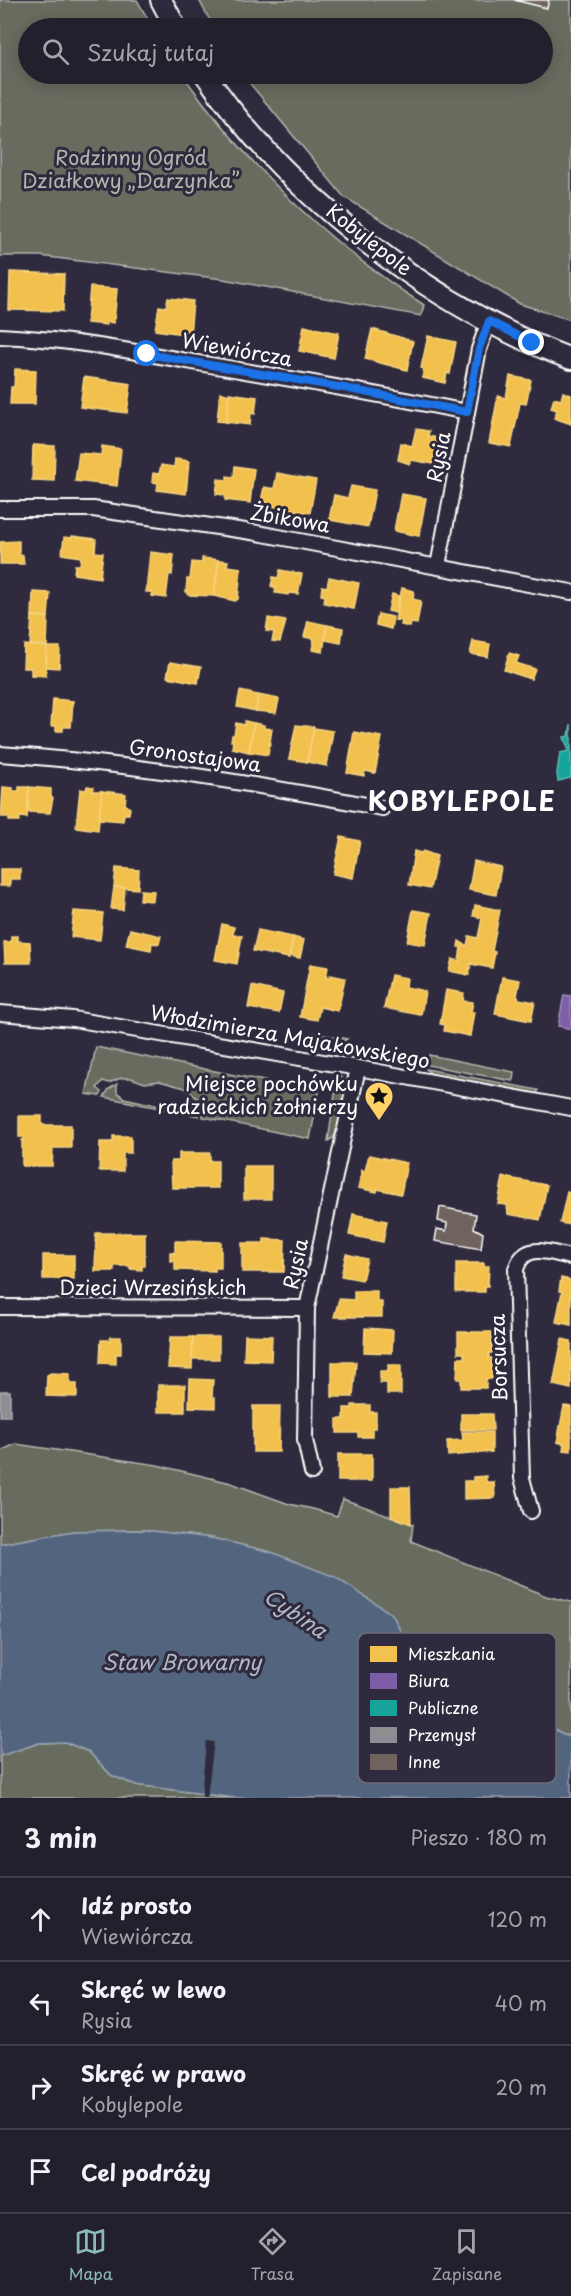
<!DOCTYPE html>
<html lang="pl">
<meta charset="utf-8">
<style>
body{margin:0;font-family:"Playpen Sans",sans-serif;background:#2f2d3a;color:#f1f3f6}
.stop{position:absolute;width:18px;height:18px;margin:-14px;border:4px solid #1a73e8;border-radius:50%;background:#fff}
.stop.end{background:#1a73e8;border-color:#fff;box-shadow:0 2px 6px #0008}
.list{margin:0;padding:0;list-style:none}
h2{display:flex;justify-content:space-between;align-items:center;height:78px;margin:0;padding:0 24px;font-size:26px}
h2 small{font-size:20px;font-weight:400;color:#a3a3aa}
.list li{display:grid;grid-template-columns:39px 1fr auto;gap:18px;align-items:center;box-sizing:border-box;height:84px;padding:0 24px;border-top:2px solid #403e4a}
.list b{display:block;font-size:22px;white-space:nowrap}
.list p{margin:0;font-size:20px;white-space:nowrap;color:#a3a3aa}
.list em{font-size:20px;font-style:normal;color:#a3a3aa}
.icon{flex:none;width:33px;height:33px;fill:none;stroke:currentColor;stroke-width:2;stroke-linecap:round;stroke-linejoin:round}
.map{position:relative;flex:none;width:571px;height:1798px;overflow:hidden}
.search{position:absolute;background:#23202e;box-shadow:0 3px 15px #0003;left:18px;right:18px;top:18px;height:66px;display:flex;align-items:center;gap:15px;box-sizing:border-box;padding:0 21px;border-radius:33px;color:#a3a3aa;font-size:22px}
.sheet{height:414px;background:#23202e}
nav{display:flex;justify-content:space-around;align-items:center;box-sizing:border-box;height:84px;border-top:2px solid #403e4a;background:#23202e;font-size:16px;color:#a3a3aa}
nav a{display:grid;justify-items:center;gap:3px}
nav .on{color:#8bbbb9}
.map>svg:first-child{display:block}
.green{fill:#686c5e;stroke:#b4b6ae;stroke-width:1.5}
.water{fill:#53657e;stroke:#98a3b2;stroke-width:1.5}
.pier{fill:#2f2a3d}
.homes{fill:#f2c14e;stroke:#f6d483;stroke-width:1.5}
.offices{fill:#7b5ea7;stroke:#a38ec1;stroke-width:1.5}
.public{fill:#17a398;stroke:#5dbfb7;stroke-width:1.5}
.industry{fill:#8d8d92;stroke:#afafb3;stroke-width:1.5}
.building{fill:#70625e;stroke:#fff;stroke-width:1.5}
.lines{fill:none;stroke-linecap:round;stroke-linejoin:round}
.street-casing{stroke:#fff;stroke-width:18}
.secondary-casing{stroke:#fff;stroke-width:24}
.street{stroke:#2f2a3d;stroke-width:14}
.secondary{stroke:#2f2a3d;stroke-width:20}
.route{stroke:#1a73e8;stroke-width:8}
.labels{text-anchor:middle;stroke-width:6;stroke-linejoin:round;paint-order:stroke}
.park-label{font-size:20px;fill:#b4b6ae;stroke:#2f2a3d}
.street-label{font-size:20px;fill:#fff;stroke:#2f2a3d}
.poi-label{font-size:20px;fill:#fff;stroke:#2f2a3d;text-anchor:end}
.water-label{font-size:21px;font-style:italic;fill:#b2bac5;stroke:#2f2a3d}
.district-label{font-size:26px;font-weight:bold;letter-spacing:1.5px;fill:#fff;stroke:#2f2a3d}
.key{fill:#2f2a3d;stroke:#6d6a77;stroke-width:1.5}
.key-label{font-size:16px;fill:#fff}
</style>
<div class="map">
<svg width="571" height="1798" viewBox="0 0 571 1798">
<rect width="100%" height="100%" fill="#2f2a3d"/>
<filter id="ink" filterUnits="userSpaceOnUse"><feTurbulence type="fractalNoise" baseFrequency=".0167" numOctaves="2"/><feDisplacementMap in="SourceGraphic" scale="12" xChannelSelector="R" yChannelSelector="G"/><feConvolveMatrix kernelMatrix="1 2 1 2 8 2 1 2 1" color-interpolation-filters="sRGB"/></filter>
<g filter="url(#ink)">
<g class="green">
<path d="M0,0H137L153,28H28V74H182C247,165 329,244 424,305L421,316L223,279L40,256H0Z"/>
<polygon points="199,0 571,0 571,320 520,304 344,197 242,74 542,74 542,28 214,28"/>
<polygon points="312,1033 347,1039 334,1047 310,1042"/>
<polygon points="96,1047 319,1092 310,1139 203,1117 202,1106 198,1099 185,1088 159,1081 145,1083 131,1078 121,1078 109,1083 103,1081 97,1088 102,1092 100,1096 86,1094"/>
<polygon points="429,1055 514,1072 513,1081 427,1065"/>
<polygon points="426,1069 538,1090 538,1094 431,1074"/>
<path d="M338,1074C353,1088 343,1115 337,1132L333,1138L328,1141Z"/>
<polygon points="117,1084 117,1092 124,1098 180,1110 189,1109 195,1103 199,1116 104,1097 109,1089"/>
<polygon points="16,1444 157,1465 231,1483 289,1504 313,1509 337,1516 343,1499 413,1524 411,1541 546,1596 571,1602 571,1738 529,1716 440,1686 417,1664 392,1614 271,1552 212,1538 144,1530 74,1531 0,1544 0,1451"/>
<polygon points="65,1742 89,1752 111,1775 135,1785 236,1798 0,1798 0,1756 39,1743"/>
</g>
<polygon class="water" points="144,1530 212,1538 271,1552 335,1577 392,1614 417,1664 440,1686 529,1716 571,1738 571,1798 235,1798 135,1785 111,1775 89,1752 65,1742 39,1743 0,1756 0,1544 74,1531"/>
<polygon class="pier" points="206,1741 214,1742 207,1797 202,1797 202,1787"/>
<g class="homes">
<polygon points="10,272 64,274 63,311 9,310"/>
<polygon points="90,287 117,289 114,323 107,322 107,325 87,323"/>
<polygon points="168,298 193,301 190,335 155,330 159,306 166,307"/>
<polygon points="304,326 339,333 334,358 299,351"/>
<polygon points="372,329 413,341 407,370 365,359"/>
<polygon points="428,336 456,342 450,374 447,373 445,383 422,378 424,369 421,368"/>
<polygon points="15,369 36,370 35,404 10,404 11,387 14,387"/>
<polygon points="510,376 531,380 526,404 520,403 511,447 489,443 498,396 506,398"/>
<polygon points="84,377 131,384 127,413 80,407"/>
<polygon points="220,392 229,395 226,422 217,421"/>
<polygon points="563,392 571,395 571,424 554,418 557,410 551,408 554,398 561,400"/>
<polygon points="229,393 257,397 255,414 251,413 250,425 226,422"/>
<polygon points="416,429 429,431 428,436 438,438 433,464 411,460 410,464 398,460 401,443 412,446"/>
<polygon points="33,445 55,446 54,481 32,480"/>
<polygon points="102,446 121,449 117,486 75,481 79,453 101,455"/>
<polygon points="175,459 189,461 186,494 157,490 158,483 152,482 153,473 159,474 161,465 174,467"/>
<polygon points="235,466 254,469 250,503 225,500 225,495 216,494 218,479 227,480 227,476 234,477"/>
<polygon points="277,473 316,480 310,513 271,506 271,504 261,502 264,487 274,489"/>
<polygon points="351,486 375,490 368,527 329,520 334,495 348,498"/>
<polygon points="401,494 426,498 419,536 394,531"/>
<polygon points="72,536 96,539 95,552 103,553 100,578 74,574 75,565 80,565 81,557 62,554 64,537 72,538"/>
<polygon points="19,541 19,555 23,555 24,564 0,564 0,542"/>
<polygon points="150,552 174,555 172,575 169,574 166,598 152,596 152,592 146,592"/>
<polygon points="202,558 219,560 214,596 188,595 186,592 187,579 190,579 192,562 202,563"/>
<polygon points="219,560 228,561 227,566 241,568 238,599 235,601 214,596"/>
<polygon points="280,570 302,574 298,594 288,593 288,595 275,593 276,588 271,586 273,577 278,578"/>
<polygon points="329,577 359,583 354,609 324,603 325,596 321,595 322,586 327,587"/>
<polygon points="402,588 414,591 413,599 421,601 417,624 411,623 410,627 401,625 402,621 395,620"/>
<polygon points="33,592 50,593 48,617 32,616"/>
<polygon points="392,594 399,596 396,613 388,611"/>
<polygon points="378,614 393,617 391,629 376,625"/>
<polygon points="32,616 48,617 47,646 30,645"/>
<polygon points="268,618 286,621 280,642 272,641 274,632 266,631"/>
<polygon points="308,621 327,625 323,652 312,650 314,639 304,637"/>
<polygon points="327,625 343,628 341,643 325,640"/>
<polygon points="473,641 490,644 488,657 470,654"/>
<polygon points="24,645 47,647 46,676 31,675 31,668 23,668"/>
<polygon points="47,647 60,647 59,668 46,667"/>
<polygon points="509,653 519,656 516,663 535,669 531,679 504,670"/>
<polygon points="170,662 201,667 198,683 167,677"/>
<polygon points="240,691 258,695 256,711 237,707"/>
<polygon points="258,695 279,699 276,713 256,711"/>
<polygon points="53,699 73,701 71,727 63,727 63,731 56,731 56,726 51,726"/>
<polygon points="245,721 254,723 249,752 232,748 233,741 231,741 232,735 234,735 236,723 244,725"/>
<polygon points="254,723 264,725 264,728 272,729 268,755 249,752"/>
<polygon points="296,725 314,727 307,762 289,759"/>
<polygon points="314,728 333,731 327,766 307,762"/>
<polygon points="354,732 382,737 375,773 365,771 364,776 347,773"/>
<polygon points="87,786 94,787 93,791 102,791 98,830 76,827 80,789 86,790"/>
<polygon points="3,787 13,788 13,791 19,791 19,787 29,787 27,818 20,817 19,821 9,821 9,817 1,817"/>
<polygon points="29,787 51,789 51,797 53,798 50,813 28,812"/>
<polygon points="102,791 126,794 125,804 130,808 129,814 124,814 123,821 99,819"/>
<polygon points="341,837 360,841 353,878 333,874"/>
<polygon points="414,851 421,853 423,851 437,856 430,889 409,885"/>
<polygon points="474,861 501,867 496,895 469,890"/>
<polygon points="116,868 139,870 138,889 114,887"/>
<polygon points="0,869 20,869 20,879 10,879 10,886 0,886"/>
<polygon points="114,887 125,888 123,910 111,909"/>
<polygon points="141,890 154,891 153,901 140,900"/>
<polygon points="475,905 500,910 492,951 495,952 492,968 471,964 469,975 449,971 452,959 459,961 461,947 458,947 459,941 467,946 469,936 478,938 482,918 473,916"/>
<polygon points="413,910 431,913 425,945 407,942"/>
<polygon points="74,911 103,913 100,940 71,937"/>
<polygon points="222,924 234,927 233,935 242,936 237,964 215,960"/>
<polygon points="130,929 161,936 159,944 152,943 151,950 126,945"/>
<polygon points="258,930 293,937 289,958 253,951"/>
<polygon points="11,936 18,936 18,941 30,942 31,963 5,963 4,942 11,942"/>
<polygon points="293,937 304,940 300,958 290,956"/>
<polygon points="310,964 328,967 326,977 330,978 330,975 345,978 338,1011 320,1007 317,1020 300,1017"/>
<polygon points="391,975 407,978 406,987 425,991 421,1015 384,1008"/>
<polygon points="502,977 520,980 517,996 519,999 535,1002 531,1021 495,1014"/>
<polygon points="252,986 283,993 279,1013 248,1008"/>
<polygon points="446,990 464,993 463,1001 473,1002 471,1012 474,1012 470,1036 444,1031 445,1025 440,1024"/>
<polygon points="19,1116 42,1116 42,1125 71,1125 71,1148 53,1148 52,1166 22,1166 22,1140 24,1140 24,1137 19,1137"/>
<polygon points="113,1136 131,1136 131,1153 123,1153 123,1171 99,1171 100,1142 113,1142"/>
<polygon points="179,1153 210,1153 210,1161 218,1161 218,1188 172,1188 171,1161 179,1161"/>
<polygon points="369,1155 407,1163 401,1194 377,1189 377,1192 358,1188 362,1170 365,1171"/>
<rect x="244" y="1166" width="27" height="33"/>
<polygon points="503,1177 547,1185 540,1220 508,1214 507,1205 498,1204"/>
<polygon points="567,1192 571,1193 571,1225 560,1223"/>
<polygon points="353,1214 387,1221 383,1242 349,1235"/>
<polygon points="96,1233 145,1233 145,1266 142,1266 142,1270 130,1269 130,1266 114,1266 114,1271 95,1271"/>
<polygon points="264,1239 285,1240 284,1272 242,1272 242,1243 264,1243"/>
<polygon points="175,1241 221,1242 221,1268 215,1268 215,1271 175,1270 175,1261 170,1261 170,1252 175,1253"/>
<polygon points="346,1254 367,1259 362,1280 341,1276"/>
<rect x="43" y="1255" width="31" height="24"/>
<polygon points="456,1263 484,1263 484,1266 489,1266 488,1286 485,1286 485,1292 456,1292"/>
<polygon points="561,1278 571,1280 571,1325 556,1322 562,1292 559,1291"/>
<polygon points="354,1291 377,1291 377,1302 382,1302 382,1317 334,1317 339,1299 354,1300"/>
<polygon points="365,1328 393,1330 392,1353 364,1352"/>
<polygon points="458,1332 492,1332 492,1353 489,1353 489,1358 492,1358 492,1379 486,1379 486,1388 461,1388 461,1379 457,1379 458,1358 464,1358 464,1353 458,1353"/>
<polygon points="245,1335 272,1336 271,1361 244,1360"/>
<polygon points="110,1337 121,1337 121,1354 116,1354 116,1364 100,1363 101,1340 110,1340"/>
<polygon points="170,1337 193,1337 192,1369 168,1368"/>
<polygon points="193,1337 219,1337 219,1359 192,1359"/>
<polygon points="562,1339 571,1341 571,1389 553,1385"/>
<polygon points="332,1362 356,1362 353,1397 332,1397"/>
<polygon points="388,1365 401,1365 401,1394 387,1394 387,1383 380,1383 380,1371 388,1371"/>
<polygon points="51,1373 70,1374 70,1384 77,1384 77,1397 46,1396 47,1375"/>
<polygon points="190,1379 213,1380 212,1397 215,1397 215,1408 189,1407"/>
<rect x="158" y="1385" width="27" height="27"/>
<polygon points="352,1405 370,1405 370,1412 376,1412 376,1428 372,1428 372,1437 358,1437 358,1433 337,1433 337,1419 344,1419 344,1408 352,1408"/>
<polygon points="253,1406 280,1406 279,1452 253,1452"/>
<polygon points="564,1406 571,1407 571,1451 563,1450 564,1444 557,1442"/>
<polygon points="461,1414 492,1414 493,1430 461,1430"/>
<polygon points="462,1432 492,1432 492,1452 448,1456 447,1441 463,1440"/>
<rect x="338" y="1454" width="34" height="27"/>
<polygon points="486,1476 486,1482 494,1482 495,1498 464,1499 464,1481 473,1481 473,1477"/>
<polygon points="391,1487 410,1487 411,1524 391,1516"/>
</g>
<polygon class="offices" points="564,995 571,996 571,1029 558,1026"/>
<polygon class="public" points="571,724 571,778 558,781 557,773 560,753 569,751 564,737 569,736"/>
<rect class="industry" x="0" y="1391" width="10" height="25"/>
<g class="building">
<polygon points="514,0 549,0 547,8"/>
<polygon points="440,1207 476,1214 474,1228 483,1233 481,1249 435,1241 437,1229 446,1231 447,1223 438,1221"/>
</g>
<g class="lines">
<g class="street-casing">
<g id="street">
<path d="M0,336C67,339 133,351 198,363C288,378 378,394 467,412"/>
<polyline points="0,509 93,509 252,532 571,592"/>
<polyline points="438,566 479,349 489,321"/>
<path d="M0,754C129,763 256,784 382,808"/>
<polyline points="0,1013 73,1019 358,1068 571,1108"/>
<polyline points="0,1307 307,1308"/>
<polyline points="312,1472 305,1440 307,1308 358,1068"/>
<path d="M531,1511L522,1478L516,1269C525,1241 549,1253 571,1257"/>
</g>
</g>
<g class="secondary-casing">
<g id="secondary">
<polyline points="161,0 176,28"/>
<path d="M205,74C287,195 434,308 571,359"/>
</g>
</g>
<use href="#street" class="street"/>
<use href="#secondary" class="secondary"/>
</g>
</g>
<g class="lines" filter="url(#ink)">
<polyline class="route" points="147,354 344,388 467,412 479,349 489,321 532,343"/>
</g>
<defs>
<g id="sight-pin" transform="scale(1.5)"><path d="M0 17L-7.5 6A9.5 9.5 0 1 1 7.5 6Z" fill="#ffd166" stroke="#2f2a3d"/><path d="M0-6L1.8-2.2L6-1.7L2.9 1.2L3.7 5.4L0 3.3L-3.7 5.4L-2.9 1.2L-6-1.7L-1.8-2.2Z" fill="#111"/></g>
</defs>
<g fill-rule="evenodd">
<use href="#sight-pin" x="379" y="1096"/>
</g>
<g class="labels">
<g class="park-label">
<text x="131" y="165">Rodzinny Ogród<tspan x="131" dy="23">Działkowy „Darzynka”</tspan></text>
</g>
<g class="street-label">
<text transform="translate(369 240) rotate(38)" y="7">Kobylepole</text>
<text transform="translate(237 350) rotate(10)" y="7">Wiewiórcza</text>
<text transform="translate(439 457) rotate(-79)" y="7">Rysia</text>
<text transform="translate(290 519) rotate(10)" y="7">Żbikowa</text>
<text transform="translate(195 756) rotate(8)" y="7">Gronostajowa</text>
<text transform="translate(290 1037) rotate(10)" y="7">Włodzimierza Majakowskiego</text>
<text transform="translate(296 1264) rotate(-78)" y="7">Rysia</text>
<text x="153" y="1295">Dzieci Wrzesińskich</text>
<text transform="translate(499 1358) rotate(-92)" y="7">Borsucza</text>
</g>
<g class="poi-label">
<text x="358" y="1091">Miejsce pochówku<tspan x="358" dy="23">radzieckich żołnierzy</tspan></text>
</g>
<g class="water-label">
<text transform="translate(295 1614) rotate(34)" y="7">Cybina</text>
<text x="182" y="1670">Staw Browarny</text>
</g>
<g class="district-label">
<text x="462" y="811">KOBYLEPOLE</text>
</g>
</g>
<rect x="358" y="1633" width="198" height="150" rx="9" class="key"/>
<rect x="370" y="1646" width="27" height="16" fill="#f2c14e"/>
<rect x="370" y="1673" width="27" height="16" fill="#7b5ea7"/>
<rect x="370" y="1700" width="27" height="16" fill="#17a398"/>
<rect x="370" y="1727" width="27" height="16" fill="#8d8d92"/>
<rect x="370" y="1754" width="27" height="16" fill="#70625e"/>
<g class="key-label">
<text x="408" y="1660">Mieszkania</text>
<text x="408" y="1687">Biura</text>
<text x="408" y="1714">Publiczne</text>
<text x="408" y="1741">Przemysł</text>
<text x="408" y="1768">Inne</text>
</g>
</svg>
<div class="stop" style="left:147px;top:354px"></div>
<div class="stop end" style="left:532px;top:343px"></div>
<div class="search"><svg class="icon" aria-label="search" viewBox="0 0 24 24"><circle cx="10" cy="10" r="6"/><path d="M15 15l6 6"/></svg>Szukaj tutaj</div>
</div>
<section class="sheet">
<h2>3 min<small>Pieszo · 180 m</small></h2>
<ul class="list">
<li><svg class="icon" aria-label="ahead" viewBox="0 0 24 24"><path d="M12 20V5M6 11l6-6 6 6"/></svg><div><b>Idź prosto</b><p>Wiewiórcza</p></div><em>120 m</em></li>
<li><svg class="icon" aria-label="left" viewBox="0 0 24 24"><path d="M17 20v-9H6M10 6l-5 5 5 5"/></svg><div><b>Skręć w lewo</b><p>Rysia</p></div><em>40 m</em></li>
<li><svg class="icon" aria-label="right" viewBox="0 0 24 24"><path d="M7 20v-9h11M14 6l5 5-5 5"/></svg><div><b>Skręć w prawo</b><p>Kobylepole</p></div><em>20 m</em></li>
<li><svg class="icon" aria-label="arrive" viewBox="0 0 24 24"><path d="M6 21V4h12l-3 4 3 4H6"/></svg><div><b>Cel podróży</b></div></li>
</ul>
</section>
<nav>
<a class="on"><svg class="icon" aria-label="map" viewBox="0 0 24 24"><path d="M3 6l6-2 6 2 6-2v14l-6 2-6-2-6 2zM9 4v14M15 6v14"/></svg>Mapa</a>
<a><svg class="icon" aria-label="directions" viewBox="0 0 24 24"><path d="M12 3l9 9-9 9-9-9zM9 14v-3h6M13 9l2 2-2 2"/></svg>Trasa</a>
<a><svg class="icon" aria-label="saved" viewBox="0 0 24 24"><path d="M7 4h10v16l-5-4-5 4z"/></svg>Zapisane</a>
</nav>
